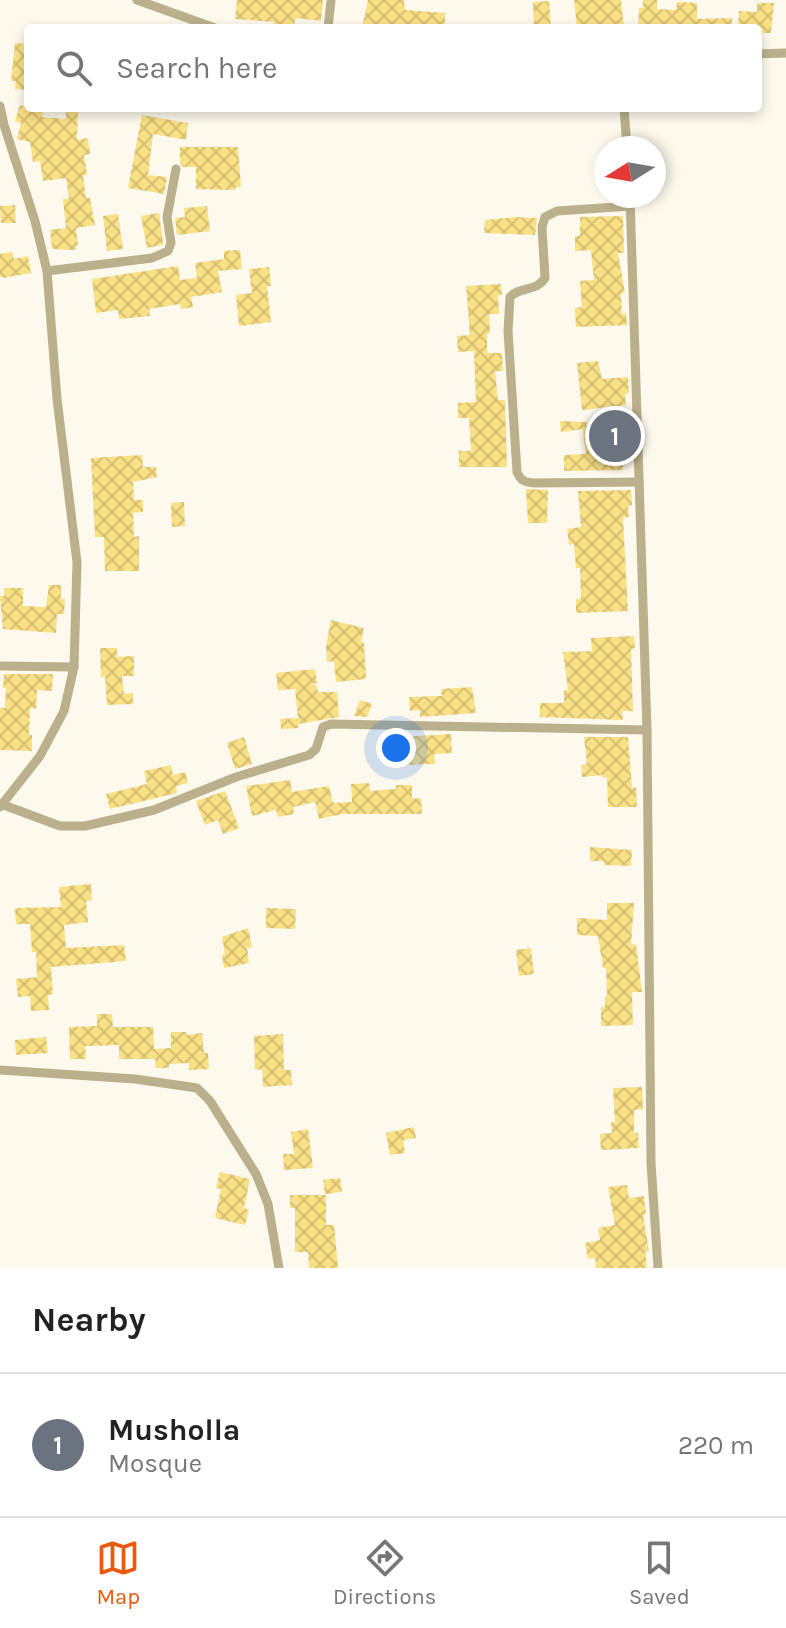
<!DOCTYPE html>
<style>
body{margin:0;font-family:Karla,sans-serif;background:#f2f2f2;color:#222}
.compass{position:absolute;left:594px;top:136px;width:72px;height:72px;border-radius:50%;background:#fff;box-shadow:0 4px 12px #0003;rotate:259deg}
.you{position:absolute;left:396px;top:748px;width:28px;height:28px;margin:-20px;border:6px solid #fff;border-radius:50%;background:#1a73e8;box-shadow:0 0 0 12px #1a73e833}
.badge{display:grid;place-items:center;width:52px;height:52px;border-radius:50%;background:#ea580c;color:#fff;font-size:26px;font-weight:700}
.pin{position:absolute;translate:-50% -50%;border:4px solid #fff;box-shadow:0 2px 8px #0006}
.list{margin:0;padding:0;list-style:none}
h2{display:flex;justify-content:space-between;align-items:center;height:104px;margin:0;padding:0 32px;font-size:34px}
h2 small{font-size:26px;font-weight:400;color:#767676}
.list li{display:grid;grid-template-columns:52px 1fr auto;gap:24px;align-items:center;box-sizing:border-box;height:144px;padding:0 32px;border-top:2px solid #e0e0e0}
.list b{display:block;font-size:30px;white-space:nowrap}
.list p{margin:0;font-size:26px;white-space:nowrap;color:#767676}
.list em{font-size:26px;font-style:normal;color:#767676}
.icon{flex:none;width:44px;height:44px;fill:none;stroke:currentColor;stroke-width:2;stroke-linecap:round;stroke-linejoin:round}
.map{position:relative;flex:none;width:786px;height:1268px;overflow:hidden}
.search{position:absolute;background:#fff;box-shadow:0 4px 12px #0003;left:24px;right:24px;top:24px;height:88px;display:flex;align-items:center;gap:20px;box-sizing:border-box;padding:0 28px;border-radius:8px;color:#767676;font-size:30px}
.sheet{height:248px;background:#fff}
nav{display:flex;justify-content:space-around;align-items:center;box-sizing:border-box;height:112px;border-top:2px solid #e0e0e0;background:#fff;font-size:22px;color:#767676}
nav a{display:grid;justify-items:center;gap:4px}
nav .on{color:#ea580c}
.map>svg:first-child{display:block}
.building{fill:url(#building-cross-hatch)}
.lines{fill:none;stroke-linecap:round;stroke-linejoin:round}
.minor{stroke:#bab08b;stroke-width:9}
</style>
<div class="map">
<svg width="786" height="1268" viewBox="0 0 786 1268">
<defs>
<pattern id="building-cross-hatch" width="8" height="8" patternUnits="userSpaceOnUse" patternTransform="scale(2)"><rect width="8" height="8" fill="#fae085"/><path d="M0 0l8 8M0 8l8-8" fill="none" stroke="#d7c073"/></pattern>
</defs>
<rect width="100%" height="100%" fill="#fdf9ec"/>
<g class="building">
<polygon points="237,0 323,0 321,21 296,18 293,28 273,28 274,22 235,19"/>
<polygon points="368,0 404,0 405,10 445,13 445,28 362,28"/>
<polygon points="574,0 621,0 624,28 577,28"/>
<polygon points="643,0 657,0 657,9 676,10 677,2 697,3 697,19 732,18 732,28 638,28 639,8 643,8"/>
<polygon points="549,1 551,28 534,28 533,2"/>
<polygon points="757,3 774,3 771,33 758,33 756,27 738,26 739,11 757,12"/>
<polygon points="15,43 28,44 28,90 15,89 16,81 11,81"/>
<polygon points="20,105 43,111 42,117 66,119 66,108 78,108 77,140 88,138 90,154 84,155 87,175 83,175 86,198 90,198 95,225 76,228 78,246 75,246 76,250 52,249 50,230 66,228 63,199 69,199 66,178 43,181 40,161 33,162 30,142 17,139 21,123 15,121"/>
<polygon points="142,115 188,123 186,140 153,134 148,175 167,177 164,194 128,188"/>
<polygon points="180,147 238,147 241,187 236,187 235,190 196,189 196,167 183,167 180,163"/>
<polygon points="15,205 16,223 1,223 0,206"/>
<polygon points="207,206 210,231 177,235 175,218 185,217 184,208"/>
<polygon points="159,213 163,242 162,245 147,248 141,216"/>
<polygon points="118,214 123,249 107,251 103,216"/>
<polygon points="623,216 624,253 618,253 625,293 621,294 622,314 626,313 627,325 576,327 575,308 582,307 580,281 594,280 591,250 575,251 575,236 580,236 580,217"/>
<polygon points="515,217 537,218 535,235 484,233 485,220"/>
<polygon points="240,250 242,269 218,271 222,292 191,297 193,307 181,309 180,304 149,309 150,316 119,319 118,310 96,313 92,279 178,266 180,280 197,278 195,263 224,259 224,251"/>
<polygon points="12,252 14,259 28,256 31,273 3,278 0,276 0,254"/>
<polygon points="269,267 271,286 267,286 271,322 239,326 236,295 252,293 249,269"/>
<polygon points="501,284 502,295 498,295 499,314 489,314 490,333 487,334 487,353 502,353 503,371 495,371 498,400 505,400 507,467 459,467 459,451 471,451 469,418 458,418 458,403 476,402 474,351 458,352 457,336 470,335 466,286"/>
<polygon points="598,361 602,379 628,377 629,393 625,394 626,405 582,410 577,363"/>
<polygon points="560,421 624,424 623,470 564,471 564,455 586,454 583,429 561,432"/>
<polygon points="142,455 143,467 156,467 157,477 133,482 134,500 143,500 143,512 133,513 134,537 139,536 139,571 105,571 104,537 95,537 91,458"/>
<polygon points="526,489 548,490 547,523 528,523"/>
<polygon points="631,490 632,505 628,506 629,517 623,518 628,611 576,613 576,599 581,599 580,568 576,568 574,544 569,545 567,529 581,527 578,491"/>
<polygon points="184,502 185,526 172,527 171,503"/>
<polygon points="49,585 61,585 61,599 65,599 64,614 57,614 56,633 3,629 0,596 4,596 4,588 23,588 23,606 46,607"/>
<polygon points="331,620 364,628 361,642 364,642 366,679 336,682 334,661 327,662 326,647"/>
<polygon points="634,636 635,648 631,649 633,711 622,711 623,720 540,717 540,703 564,703 564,690 568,690 563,652 592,651 591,638"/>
<polygon points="100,648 117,648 117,657 134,656 134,676 122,676 124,694 133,693 133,704 107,705 105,677 101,677"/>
<polygon points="315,669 317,683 312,684 317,686 318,692 337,692 339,717 298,724 298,721 298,728 281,729 280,719 298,718 295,689 278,690 276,673"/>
<polygon points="4,674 53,674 52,691 37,690 36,709 30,708 29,735 32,735 32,751 0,750 0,708 5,708 6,688 3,688"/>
<polygon points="472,687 476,713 420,717 420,710 410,711 409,697 442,696 441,689"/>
<polygon points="360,700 372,704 367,717 354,716"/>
<polygon points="451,734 452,753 434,754 435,764 403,765 402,737"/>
<polygon points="244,737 252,764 235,769 227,743"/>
<polygon points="584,737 628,737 632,788 636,787 637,807 608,807 607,777 603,778 602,775 582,777 581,765 587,764"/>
<polygon points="171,765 173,775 185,772 188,783 176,786 177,793 110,809 106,794 147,784 144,771"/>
<polygon points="290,780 292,792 329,786 333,803 352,802 351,784 369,783 370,791 396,789 396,785 412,785 412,799 421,798 422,814 342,814 319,819 315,802 293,807 294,814 278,817 276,810 252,816 246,786"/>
<polygon points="225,791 239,828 223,834 218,820 205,825 196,801"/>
<polygon points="590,847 632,850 631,866 604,865 604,861 590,861"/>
<polygon points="91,884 92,900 86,901 88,922 64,925 66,948 124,945 126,961 51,967 53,994 48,995 49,1010 31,1011 30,996 18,997 16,979 37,977 36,952 32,952 30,924 16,924 15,908 61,907 59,887"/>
<polygon points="607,903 634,903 631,945 636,944 642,992 632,992 633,1025 601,1026 601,1007 605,1007 605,996 607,996 606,968 603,968 598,936 577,935 577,918 607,920"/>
<polygon points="266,908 296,909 295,929 266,928"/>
<polygon points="248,928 252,947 247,948 249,963 224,968 222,955 225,954 222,937"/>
<polygon points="531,948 534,974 519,976 516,950"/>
<polygon points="97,1014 112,1014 113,1027 153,1027 154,1049 171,1048 171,1032 186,1032 186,1035 202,1033 204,1053 208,1053 209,1069 189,1070 189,1063 169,1064 169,1068 156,1068 155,1059 119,1059 119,1045 85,1046 86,1059 70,1059 69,1027 97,1026"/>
<polygon points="283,1034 284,1070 291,1070 292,1085 263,1087 262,1069 255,1070 254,1036"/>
<polygon points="46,1037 48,1053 16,1055 15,1040"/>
<polygon points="642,1087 643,1109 634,1110 634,1133 638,1133 639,1148 601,1150 600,1134 612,1133 611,1122 615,1122 613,1088"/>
<polygon points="414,1127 416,1138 403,1140 405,1153 390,1155 386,1133"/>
<polygon points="308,1129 313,1168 284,1170 283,1154 294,1154 291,1132"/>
<polygon points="220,1172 250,1179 244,1208 249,1210 245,1225 215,1218 221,1189 216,1188"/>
<polygon points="340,1178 342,1192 325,1194 323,1180"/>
<polygon points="627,1185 629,1198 644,1196 646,1214 643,1215 649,1251 645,1252 647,1265 646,1268 596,1268 595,1258 588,1259 585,1243 600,1240 598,1228 615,1225 608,1187"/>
<polygon points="290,1195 326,1195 326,1225 334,1225 338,1268 309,1268 308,1252 295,1252 295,1208 290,1208"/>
</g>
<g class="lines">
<g class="minor">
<polyline points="137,0 215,28"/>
<polyline points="328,28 331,0"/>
<polyline points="758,54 786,53"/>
<polyline points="0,106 4,125 35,221 47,271 57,399 77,562 74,667 64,711 40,756 0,807"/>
<polyline points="624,108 627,148"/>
<polyline points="630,196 647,730 651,1163 658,1268"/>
<path d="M631,206L557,211L545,217L542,227L545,278C536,292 520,286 510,297L508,331L517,472C521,481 524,482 534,483L639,482"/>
<polyline points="47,271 152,258 168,251 171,243 167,217 176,169"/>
<polyline points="0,666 74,667"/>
<polyline points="1,804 60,826 85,826 154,810 236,777 309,755 316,749 323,727 331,724 647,730"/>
<polyline points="0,1070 135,1079 197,1088 210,1101 256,1174 268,1204 279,1268"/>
</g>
</g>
</svg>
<svg class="compass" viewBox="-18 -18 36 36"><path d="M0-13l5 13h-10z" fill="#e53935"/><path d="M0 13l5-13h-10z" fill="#767676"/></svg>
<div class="you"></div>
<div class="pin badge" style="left:615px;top:436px;background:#6b7280">1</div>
<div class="search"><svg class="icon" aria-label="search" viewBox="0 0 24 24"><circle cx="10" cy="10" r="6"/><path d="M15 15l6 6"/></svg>Search here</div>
</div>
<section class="sheet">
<h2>Nearby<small></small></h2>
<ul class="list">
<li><span class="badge" style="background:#6b7280">1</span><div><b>Musholla</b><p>Mosque</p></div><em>220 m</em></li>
</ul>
</section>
<nav>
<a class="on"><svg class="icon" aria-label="map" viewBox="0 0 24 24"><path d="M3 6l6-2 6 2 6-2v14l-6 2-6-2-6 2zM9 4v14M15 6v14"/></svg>Map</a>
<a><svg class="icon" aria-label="directions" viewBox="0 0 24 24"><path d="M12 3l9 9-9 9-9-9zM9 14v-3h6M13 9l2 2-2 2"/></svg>Directions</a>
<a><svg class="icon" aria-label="saved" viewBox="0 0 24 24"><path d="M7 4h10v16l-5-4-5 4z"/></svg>Saved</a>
</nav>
